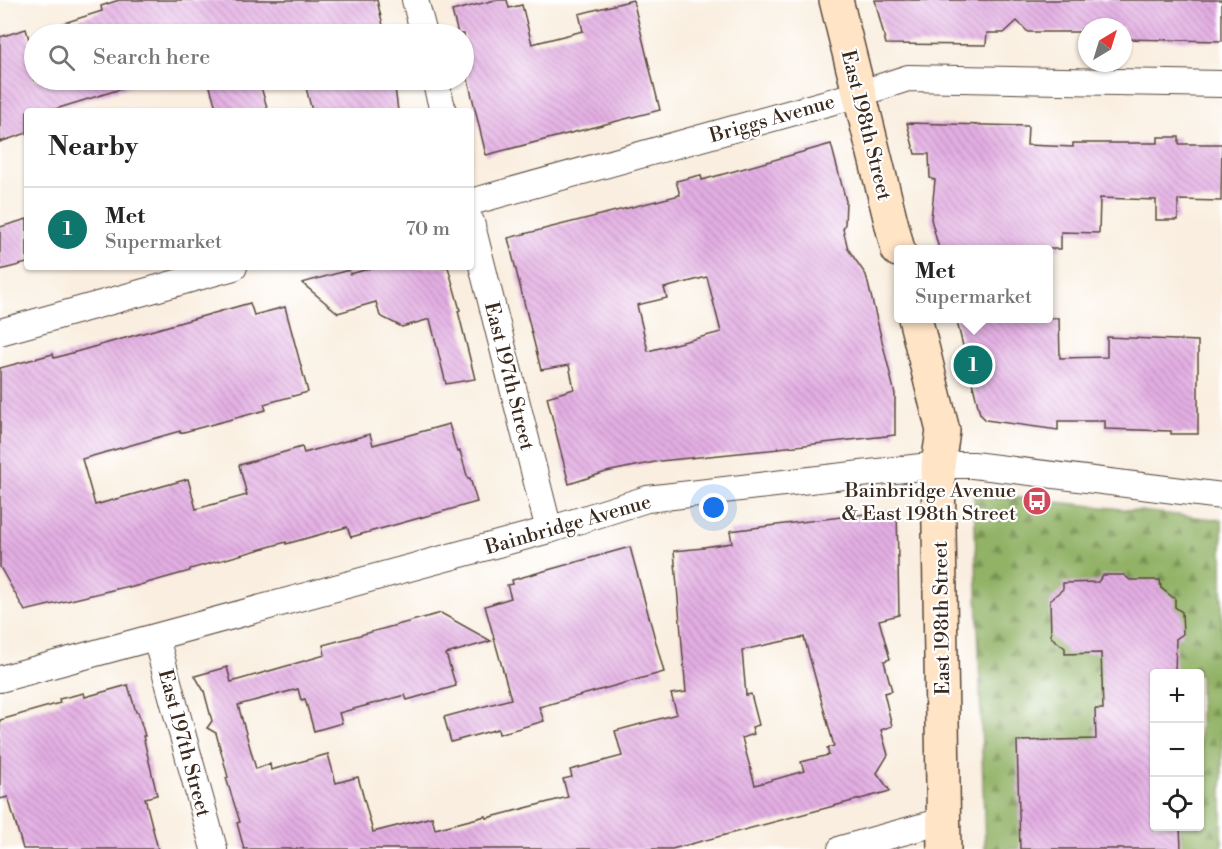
<!DOCTYPE html>
<meta charset="utf-8">
<style>
body{margin:0;font-family:"Libre Bodoni",serif;background:#f6f6f6;color:#222}
.controls{position:absolute;right:18px;bottom:18px;display:grid;overflow:hidden;border-radius:6px;box-shadow:0 2px 4px #0004}
.controls button{width:54px;height:54px;display:grid;place-items:center;padding:0;border:0;border-bottom:2px solid #e0e0e0;background:#fff;color:#222;font:30px sans-serif}
.compass{position:absolute;left:1078px;top:18px;width:54px;height:54px;border-radius:50%;background:#fff;box-shadow:0 2px 4px #0004;rotate:38deg}
.you{position:absolute;left:714px;top:508px;width:21px;height:21px;margin:-15px;border:4px solid #fff;border-radius:50%;background:#1a73e8;box-shadow:0 0 0 9px #1a73e833}
.badge{display:grid;place-items:center;width:39px;height:39px;border-radius:50%;background:#0f766e;color:#fff;font-size:20px;font-weight:700}
.pin{position:absolute;translate:-50% -50%;border:3px solid #fff;box-shadow:0 2px 6px #0006}
.popup{position:absolute;left:894px;top:245px;width:159px;height:78px;box-sizing:border-box;display:grid;place-content:center;border-radius:6px;background:#fff;filter:drop-shadow(0 2px 4px #0005);font-size:20px;white-space:nowrap;color:#767676}
.popup b{font-size:22px;color:#222}
.popup::after{content:'';position:absolute;left:50%;top:100%;margin-left:-12px;border:12px solid transparent;border-top-color:#fff}
.list{margin:0;padding:0;list-style:none}
h2{display:flex;justify-content:space-between;align-items:center;height:78px;margin:0;padding:0 24px;font-size:26px}
h2 small{font-size:20px;font-weight:400;color:#767676}
.list li{display:grid;grid-template-columns:39px 1fr auto;gap:18px;align-items:center;box-sizing:border-box;height:84px;padding:0 24px;border-top:2px solid #e0e0e0}
.list b{display:block;font-size:22px;white-space:nowrap}
.list p{margin:0;font-size:20px;white-space:nowrap;color:#767676}
.list em{font-size:20px;font-style:normal;color:#767676}
.icon{flex:none;width:33px;height:33px;fill:none;stroke:currentColor;stroke-width:2;stroke-linecap:round;stroke-linejoin:round}
.map{position:relative;flex:none;width:1222px;height:849px;overflow:hidden}
.search{position:absolute;background:#fff;box-shadow:0 2px 4px #0004;left:24px;top:24px;width:450px;height:66px;display:flex;align-items:center;gap:15px;box-sizing:border-box;padding:0 21px;border-radius:33px;color:#767676;font-size:22px}
.panel{position:absolute;background:#fff;box-shadow:0 2px 4px #0004;left:24px;top:108px;width:450px;height:162px;border-radius:6px}
.map>svg:first-child{display:block}
.forest{fill:url(#forest-firs);stroke:#666e42;stroke-width:1.5;fill-rule:evenodd}
.building{fill:url(#building-back-hatch);fill-rule:evenodd}
.lines{fill:none;stroke-linecap:round;stroke-linejoin:round}
.street-casing{stroke:#58473b;stroke-width:28}
.secondary-casing{stroke:#58473b;stroke-width:36}
.street{stroke:#fff;stroke-width:26}
.secondary{stroke:#ffe4c6;stroke-width:33}
.labels{text-anchor:middle;stroke-width:4.5;stroke-linejoin:round;paint-order:stroke}
.street-label{font-size:20px;fill:#3b2a1e;stroke:#fff}
.poi-label{font-size:20px;fill:#3b2a1e;stroke:#fff;text-anchor:end}
</style>
<div class="map">
<svg width="1222" height="849" viewBox="0 0 1222 849">
<defs>
<pattern id="forest-firs" width="22" height="20" patternUnits="userSpaceOnUse" patternTransform="scale(1.5)"><rect width="22" height="20" fill="#92b266"/><path d="M5 1l3.5 6h-7zM16 11l3.5 6h-7z" fill="#789153"/></pattern>
<pattern id="building-back-hatch" width="6" height="6" patternUnits="userSpaceOnUse" patternTransform="scale(1.5)"><rect width="6" height="6" fill="#e4afe4"/><path d="M-1 5l2 2M0 0l6 6M5-1l2 2" fill="none" stroke="#ba8fb8"/></pattern>
</defs>
<rect width="100%" height="100%" fill="#fff"/>
<filter id="ink" filterUnits="userSpaceOnUse"><feTurbulence type="fractalNoise" baseFrequency=".0167" numOctaves="2"/><feDisplacementMap in="SourceGraphic" scale="12" xChannelSelector="R" yChannelSelector="G"/><feConvolveMatrix kernelMatrix="1 2 1 2 8 2 1 2 1" color-interpolation-filters="sRGB"/></filter>
<filter id="wash" filterUnits="userSpaceOnUse"><feTurbulence type="fractalNoise" baseFrequency=".008" numOctaves="4" result="noise"/><feDisplacementMap in="SourceGraphic" scale="24" xChannelSelector="R" yChannelSelector="G"/><feGaussianBlur stdDeviation="1.35" result="paint"/><feColorMatrix in="noise" values="0 0 0 0 0 0 0 0 0 0 0 0 0 0 0 0 0 1.4 0 .05"/><feComposite in="paint" operator="in"/></filter>
<g filter="url(#wash)">
<rect width="100%" height="100%" fill="#f9eedf"/>
<path class="forest" d="M974,493L1222,520V849H985ZM1154,674H1200V826H1154Z"/>
<g id="blocks">
<g class="building">
<polygon points="119,0 377,0 385,34 46,34 45,29 102,11 101,6"/>
<polygon points="495,0 507,0 509,8 522,5 532,44 583,31 579,14 633,0 660,110 486,155 464,63 464,34 458,34 452,11"/>
<polygon points="875,0 1222,0 1222,41 1123,39 1123,27 1087,27 1087,29 1081,29 1081,32 1028,32 1017,21 1004,33 987,33 986,45 886,44"/>
<polygon points="26,29 34,57 34,80 133,80 134,85 49,111 27,111 27,133 0,142 0,37"/>
<polygon points="208,80 259,80 268,111 217,111"/>
<polygon points="304,80 394,80 398,111 312,111"/>
<polygon points="907,123 1028,126 1027,145 1073,147 1073,143 1158,143 1158,137 1179,137 1179,144 1222,144 1221,201 1178,200 1178,220 1156,220 1156,200 1100,198 1099,233 1061,232 1061,249 939,249 931,219 935,180 930,178 929,154 915,154"/>
<path d="M831,144L846,201L845,224L843,229L848,249L866,275L895,394V435L778,448L779,449L660,461L606,472L569,484L547,397L574,389L569,365L541,370L508,238L680,195L676,181L701,175L702,180ZM707,277L721,332L648,351L637,305L667,298L664,288Z"/>
<polygon points="27,219 27,263 0,270 0,227"/>
<polygon points="376,267 448,267 460,310 458,311 475,379 446,384 430,319 402,327 380,316 376,302 338,313 302,283 349,270 350,274"/>
<polygon points="250,303 254,315 285,307 308,392 264,404 266,410 180,433 180,431 82,459 95,505 188,479 196,509 247,495 239,465 302,447 304,453 370,434 373,445 449,424 457,452 460,451 468,479 470,478 477,502 351,537 347,527 286,544 286,542 190,569 190,571 129,588 129,586 25,611 0,567 0,368 53,354 54,358"/>
<polygon points="956,318 1059,318 1060,358 1107,357 1107,337 1198,341 1198,434 1171,434 1171,431 1105,429 1105,421 1058,421 1058,430 986,420 980,414"/>
<path d="M897,510L899,615L879,620L890,659L884,661L892,691L884,693L892,726L881,730L888,755L877,773L890,791L672,849H244L237,823L240,822L226,778L228,777L216,733L207,728L212,721L204,691L195,676L227,667L231,682L325,655L323,645L441,613L491,641L446,654L456,686L407,700L405,695L339,713L342,723L314,731L305,699L301,700L298,689L238,705L256,769L270,764L271,770L328,754L336,783L358,777L373,832L432,817L435,829L486,816L487,818L568,797L563,779L572,777L570,770L622,756L615,731L677,714L671,694L686,692L674,551L704,548L703,547L732,543L730,531ZM804,637L834,746L827,748L829,755L801,762L804,771L755,785L742,738L754,734L752,727L759,725L751,694L746,695L742,650Z"/>
<polygon points="630,547 664,672 539,707 544,721 499,734 498,729 451,742 444,717 511,699 485,606 511,598 507,585 513,584 512,580"/>
<polygon points="1103,575 1124,575 1130,580 1160,580 1161,588 1175,599 1175,607 1182,612 1183,634 1176,639 1175,674 1155,674 1155,826 1180,826 1181,849 1020,849 1017,741 1096,739 1095,709 1103,709 1101,653 1065,654 1065,648 1051,637 1050,600 1063,589 1063,583 1098,582"/>
<polygon points="128,685 136,712 138,712 145,736 143,736 157,795 145,798 158,849 23,849 8,797 0,799 0,720 60,703 59,699 84,693 85,697"/>
</g>
</g>
</g>
<g filter="url(#ink)">
<use href="#blocks" fill-opacity="0" stroke="#58473b" stroke-width="1.5"/>
<g class="lines">
<g class="street-casing">
<g id="street">
<polyline points="415,0 424,34"/>
<polyline points="435,80 443,111"/>
<polyline points="471,202 859,94 908,78 1222,84"/>
<polyline points="471,222 549,530"/>
<polyline points="0,332 234,267"/>
<polyline points="156,638 214,849"/>
<polyline points="0,679 549,530 647,499 938,465 973,465 1222,496"/>
<polyline points="841,849 943,821"/>
</g>
</g>
<g class="secondary-casing">
<g id="secondary">
<polyline points="836,0 898,250"/>
<polyline points="915,318 943,431 938,465 944,849"/>
</g>
</g>
<use href="#street" class="street"/>
<use href="#secondary" class="secondary"/>
</g>
</g>
<defs>
<g id="bus-disc" transform="scale(1.5)"><circle r="9.5" fill="#d1495b" stroke="#fff"/><path d="M-5-6H5V4H4V6H2V4H-2V6H-4V4H-5ZM-3.5-4V0h7V-4ZM-3.5 1.2v1.5H-2V1.2ZM2 1.2v1.5H3.5V1.2Z" fill="#fff"/></g>
</defs>
<g fill-rule="evenodd">
<use href="#bus-disc" x="1037" y="501"/>
</g>
<g class="labels">
<g class="street-label">
<text transform="translate(772 118) rotate(-16)" y="7">Briggs Avenue</text>
<text transform="translate(867 125) rotate(76)" y="7">East 198th Street</text>
<text transform="translate(510 376) rotate(76)" y="7">East 197th Street</text>
<text transform="translate(568 524) rotate(-16)" y="7">Bainbridge Avenue</text>
<text transform="translate(941 618) rotate(-91)" y="7">East 198th Street</text>
<text transform="translate(185 743) rotate(75)" y="7">East 197th Street</text>
</g>
<g class="poi-label">
<text x="1016" y="497">Bainbridge Avenue<tspan x="1016" dy="23">&amp; East 198th Street</tspan></text>
</g>
</g>
</svg>
<div class="controls">
<button>+</button>
<button>−</button>
<button><svg class="icon" aria-label="locate" viewBox="0 0 24 24"><circle cx="12" cy="12" r="6"/><path d="M12 2v4M12 18v4M2 12h4M18 12h4"/></svg></button>
</div>
<svg class="compass" viewBox="-18 -18 36 36"><path d="M0-13l5 13h-10z" fill="#e53935"/><path d="M0 13l5-13h-10z" fill="#767676"/></svg>
<div class="you"></div>
<div class="pin badge" style="left:973px;top:365px">1</div>
<div class="popup"><b>Met</b>Supermarket</div>
<div class="search"><svg class="icon" aria-label="search" viewBox="0 0 24 24"><circle cx="10" cy="10" r="6"/><path d="M15 15l6 6"/></svg>Search here</div>
<section class="panel">
<h2>Nearby<small></small></h2>
<ul class="list">
<li><span class="badge">1</span><div><b>Met</b><p>Supermarket</p></div><em>70 m</em></li>
</ul>
</section>
</div>
